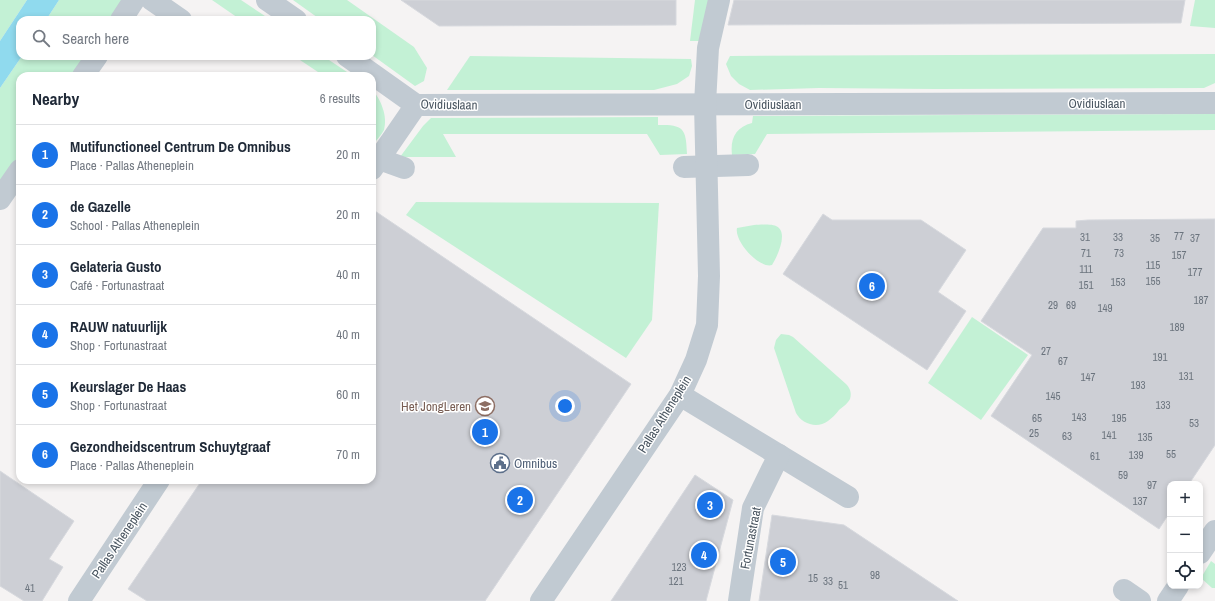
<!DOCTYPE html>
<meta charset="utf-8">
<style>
body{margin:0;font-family:"Archivo Narrow",sans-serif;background:#f2f2f3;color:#1f2937}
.controls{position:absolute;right:12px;bottom:12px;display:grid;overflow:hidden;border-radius:8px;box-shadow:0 2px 6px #0003}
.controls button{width:36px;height:36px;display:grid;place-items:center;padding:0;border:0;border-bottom:1px solid #e0e1e3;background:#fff;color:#1f2937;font:20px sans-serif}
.you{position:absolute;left:565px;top:406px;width:14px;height:14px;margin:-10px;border:3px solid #fff;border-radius:50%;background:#1a73e8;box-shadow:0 0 0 6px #1a73e833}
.badge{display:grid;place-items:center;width:26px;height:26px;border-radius:50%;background:#1a73e8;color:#fff;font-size:13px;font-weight:700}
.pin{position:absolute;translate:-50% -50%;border:2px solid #fff;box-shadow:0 1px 4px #0006}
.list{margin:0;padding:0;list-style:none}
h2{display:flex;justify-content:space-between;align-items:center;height:52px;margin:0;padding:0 16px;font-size:17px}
h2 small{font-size:13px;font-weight:400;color:#747a83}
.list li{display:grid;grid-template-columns:26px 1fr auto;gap:12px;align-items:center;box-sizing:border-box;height:60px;padding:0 16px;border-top:1px solid #e0e1e3}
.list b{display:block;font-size:15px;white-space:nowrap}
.list p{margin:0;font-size:13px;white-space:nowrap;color:#747a83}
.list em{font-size:13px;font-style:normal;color:#747a83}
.icon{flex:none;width:22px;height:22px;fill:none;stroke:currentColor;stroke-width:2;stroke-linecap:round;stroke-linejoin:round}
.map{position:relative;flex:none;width:1215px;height:601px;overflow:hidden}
.search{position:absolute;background:#fff;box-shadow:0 2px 6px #0003;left:16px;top:16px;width:360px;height:44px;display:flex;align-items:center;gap:10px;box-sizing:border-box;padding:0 14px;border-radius:12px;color:#747a83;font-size:15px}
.panel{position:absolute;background:#fff;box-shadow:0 2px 6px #0003;left:16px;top:72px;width:360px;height:412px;border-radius:12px}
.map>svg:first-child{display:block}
.green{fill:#c3f1d5}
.water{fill:#90daee}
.building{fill:#cdcfd5;stroke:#d7d9de}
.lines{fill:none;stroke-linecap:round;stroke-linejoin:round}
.street{stroke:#c1cad2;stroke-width:22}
.labels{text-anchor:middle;stroke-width:3;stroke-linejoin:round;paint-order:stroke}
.number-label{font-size:11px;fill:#6b747e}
.street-label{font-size:13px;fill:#4a5661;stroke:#fff}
.education-label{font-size:13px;fill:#785e54;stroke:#fff;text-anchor:end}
.service-label{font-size:13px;fill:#4e5e75;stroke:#fff;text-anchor:start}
</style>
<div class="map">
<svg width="1215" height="601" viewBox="0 0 1215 601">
<rect width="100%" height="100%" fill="#f5f3f3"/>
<g class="green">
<polygon points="0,0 27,0 0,41"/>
<polygon points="59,0 124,0 111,20 46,20"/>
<polygon points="212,0 241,0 271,20 241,20"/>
<polygon points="293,0 347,0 414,47 427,68 424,81 415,86 372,55 372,20 321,20"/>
<polygon points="695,0 710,0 701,41 690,41"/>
<polygon points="1195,0 1215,0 1215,28 1190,26"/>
<polygon points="1215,54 1215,83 1204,88 936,89 819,88 750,90 739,84 731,76 726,64 730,56"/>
<polygon points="22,56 87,56 74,76 20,76 20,157 0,186 0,88"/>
<polygon points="294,56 323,56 353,76 324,76"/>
<polygon points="470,56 691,59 692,66 689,76 677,84 654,90 447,90"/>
<path d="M372,89C381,100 388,116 384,130C382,134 379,137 376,141L372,138Z"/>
<path d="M1215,114V130L767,134L755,154L732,155C730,138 736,127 752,123L753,116Z"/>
<path d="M658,117V125C685,124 686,130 687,154L660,155L647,134H443L456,157H400L423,126L431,118Z"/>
<polygon points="416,202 659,203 652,320 626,358 406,215"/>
<path d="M754,225C761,225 774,223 779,228C787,236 777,257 772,265C759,269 734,241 737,228Z"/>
<polygon points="972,317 1028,355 981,420 928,383"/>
<path d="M781,334L789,335L793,337L846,384C850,388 852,393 850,399C848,403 843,407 839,410C836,414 832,418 828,421C817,429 802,424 796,413L774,348L776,340Z"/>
<polygon points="1211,561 1215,564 1215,588 1212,588 1201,578"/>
</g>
<polygon class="water" points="27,0 59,0 46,20 20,20 20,56 22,56 0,88 0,41"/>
<g class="building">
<polygon points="401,0 676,0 676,25 439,26"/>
<polygon points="734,0 1185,0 1181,23 728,25"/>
<polygon points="372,209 631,384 485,601 147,601 128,589 202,480 372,480"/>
<polygon points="823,214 832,220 921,220 966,250 938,292 966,311 927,370 783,274"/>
<polygon points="1215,219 1215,445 1189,484 1170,484 1170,512 1159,529 991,416 1032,355 981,321 1043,228 1076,228 1076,221 1088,220"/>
<polygon points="0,471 74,521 49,559 63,567 42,601 24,601 0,586"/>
<polygon points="695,475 733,500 706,601 611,601"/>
<polygon points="772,515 844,525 958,601 759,601"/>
</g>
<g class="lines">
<g class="street">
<polyline points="152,0 181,20"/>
<polyline points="267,0 296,20"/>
<polyline points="121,20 134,0"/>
<polyline points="347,56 416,105 1215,103"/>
<polyline points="83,76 97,56"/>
<polyline points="372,154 379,159 404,168"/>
<polyline points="684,167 748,165"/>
<polyline points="372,169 416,105"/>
<polyline points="0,199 20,170"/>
<polyline points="680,395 848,497"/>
<polyline points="1200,553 1215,531"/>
<polyline points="1124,590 1140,601"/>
<polyline points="79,601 159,480"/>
<polyline points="541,601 680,395 696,360 707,325 709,276 705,104 708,48 719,0"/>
<polyline points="739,601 753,508 779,455"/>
<polyline points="1168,601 1178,586"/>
</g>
</g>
<defs>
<g id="school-ring" transform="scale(1)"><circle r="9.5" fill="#fff" stroke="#8d6e63" stroke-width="1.5"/><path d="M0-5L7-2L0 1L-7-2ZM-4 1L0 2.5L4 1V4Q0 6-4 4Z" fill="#8d6e63"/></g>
<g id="civic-ring" transform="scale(1)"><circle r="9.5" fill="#fff" stroke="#5c6f8a" stroke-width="1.5"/><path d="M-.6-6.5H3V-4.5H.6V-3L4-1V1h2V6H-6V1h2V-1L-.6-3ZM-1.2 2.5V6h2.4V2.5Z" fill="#5c6f8a"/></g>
</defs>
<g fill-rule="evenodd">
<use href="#school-ring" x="485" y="406"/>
<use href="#civic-ring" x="500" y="463"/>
</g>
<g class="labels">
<g class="number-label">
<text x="1179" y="240">77</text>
<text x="1085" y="241">31</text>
<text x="1118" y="241">33</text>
<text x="1155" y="242">35</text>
<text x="1195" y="242">37</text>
<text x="1086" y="257">71</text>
<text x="1119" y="257">73</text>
<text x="1179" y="259">157</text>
<text x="1153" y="269">115</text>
<text x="1086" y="273">111</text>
<text x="1195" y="276">177</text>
<text x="1153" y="285">155</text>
<text x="1118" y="286">153</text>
<text x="1086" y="289">151</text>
<text x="1201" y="304">187</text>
<text x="1053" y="309">29</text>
<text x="1071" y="309">69</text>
<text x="1105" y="312">149</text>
<text x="1177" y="331">189</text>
<text x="1046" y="355">27</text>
<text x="1160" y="361">191</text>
<text x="1063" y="365">67</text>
<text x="1186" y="380">131</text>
<text x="1088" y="381">147</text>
<text x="1138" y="389">193</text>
<text x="1053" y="400">145</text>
<text x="1163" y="409">133</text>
<text x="1079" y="421">143</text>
<text x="1037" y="422">65</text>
<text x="1119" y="422">195</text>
<text x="1194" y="427">53</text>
<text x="1034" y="437">25</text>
<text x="1109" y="439">141</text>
<text x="1067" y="440">63</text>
<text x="1145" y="441">135</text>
<text x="1171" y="458">55</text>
<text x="1136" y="459">139</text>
<text x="1095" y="460">61</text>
<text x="1123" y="479">59</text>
<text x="1152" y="489">97</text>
<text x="1140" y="505">137</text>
<text x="679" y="571">123</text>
<text x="875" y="579">98</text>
<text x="813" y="582">15</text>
<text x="676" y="585">121</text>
<text x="828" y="585">33</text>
<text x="843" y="589">51</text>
<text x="30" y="592">41</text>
</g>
<g class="street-label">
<text x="1097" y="108">Ovidiuslaan</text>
<text transform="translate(449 104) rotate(1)" y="5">Ovidiuslaan</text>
<text x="773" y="109">Ovidiuslaan</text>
<text transform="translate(664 414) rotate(-58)" y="5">Pallas Atheneplein</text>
<text transform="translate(750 538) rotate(-79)" y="5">Fortunastraat</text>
<text transform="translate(119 540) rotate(-56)" y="5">Pallas Atheneplein</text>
</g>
<g class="education-label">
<text x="471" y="411">Het JongLeren</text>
</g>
<g class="service-label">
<text x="514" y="468">Omnibus</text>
</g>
</g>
</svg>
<div class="controls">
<button>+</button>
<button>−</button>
<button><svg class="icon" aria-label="locate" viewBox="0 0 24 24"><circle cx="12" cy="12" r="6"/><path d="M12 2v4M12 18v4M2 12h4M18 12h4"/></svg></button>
</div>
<div class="you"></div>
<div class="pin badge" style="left:485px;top:432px">1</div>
<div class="pin badge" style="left:520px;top:500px">2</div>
<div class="pin badge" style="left:710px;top:505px">3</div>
<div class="pin badge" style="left:704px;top:555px">4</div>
<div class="pin badge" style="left:783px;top:562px">5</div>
<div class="pin badge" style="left:872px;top:286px">6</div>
<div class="search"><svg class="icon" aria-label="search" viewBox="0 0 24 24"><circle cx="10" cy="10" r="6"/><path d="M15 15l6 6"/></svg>Search here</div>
<section class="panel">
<h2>Nearby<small>6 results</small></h2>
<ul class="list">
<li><span class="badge">1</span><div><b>Mutifunctioneel Centrum De Omnibus</b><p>Place · Pallas Atheneplein</p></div><em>20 m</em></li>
<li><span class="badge">2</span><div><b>de Gazelle</b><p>School · Pallas Atheneplein</p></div><em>20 m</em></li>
<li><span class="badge">3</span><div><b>Gelateria Gusto</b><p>Café · Fortunastraat</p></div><em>40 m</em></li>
<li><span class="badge">4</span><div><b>RAUW natuurlijk</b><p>Shop · Fortunastraat</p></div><em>40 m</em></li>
<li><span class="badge">5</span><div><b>Keurslager De Haas</b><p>Shop · Fortunastraat</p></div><em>60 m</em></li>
<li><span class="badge">6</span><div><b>Gezondheidscentrum Schuytgraaf</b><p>Place · Pallas Atheneplein</p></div><em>70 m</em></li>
</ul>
</section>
</div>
